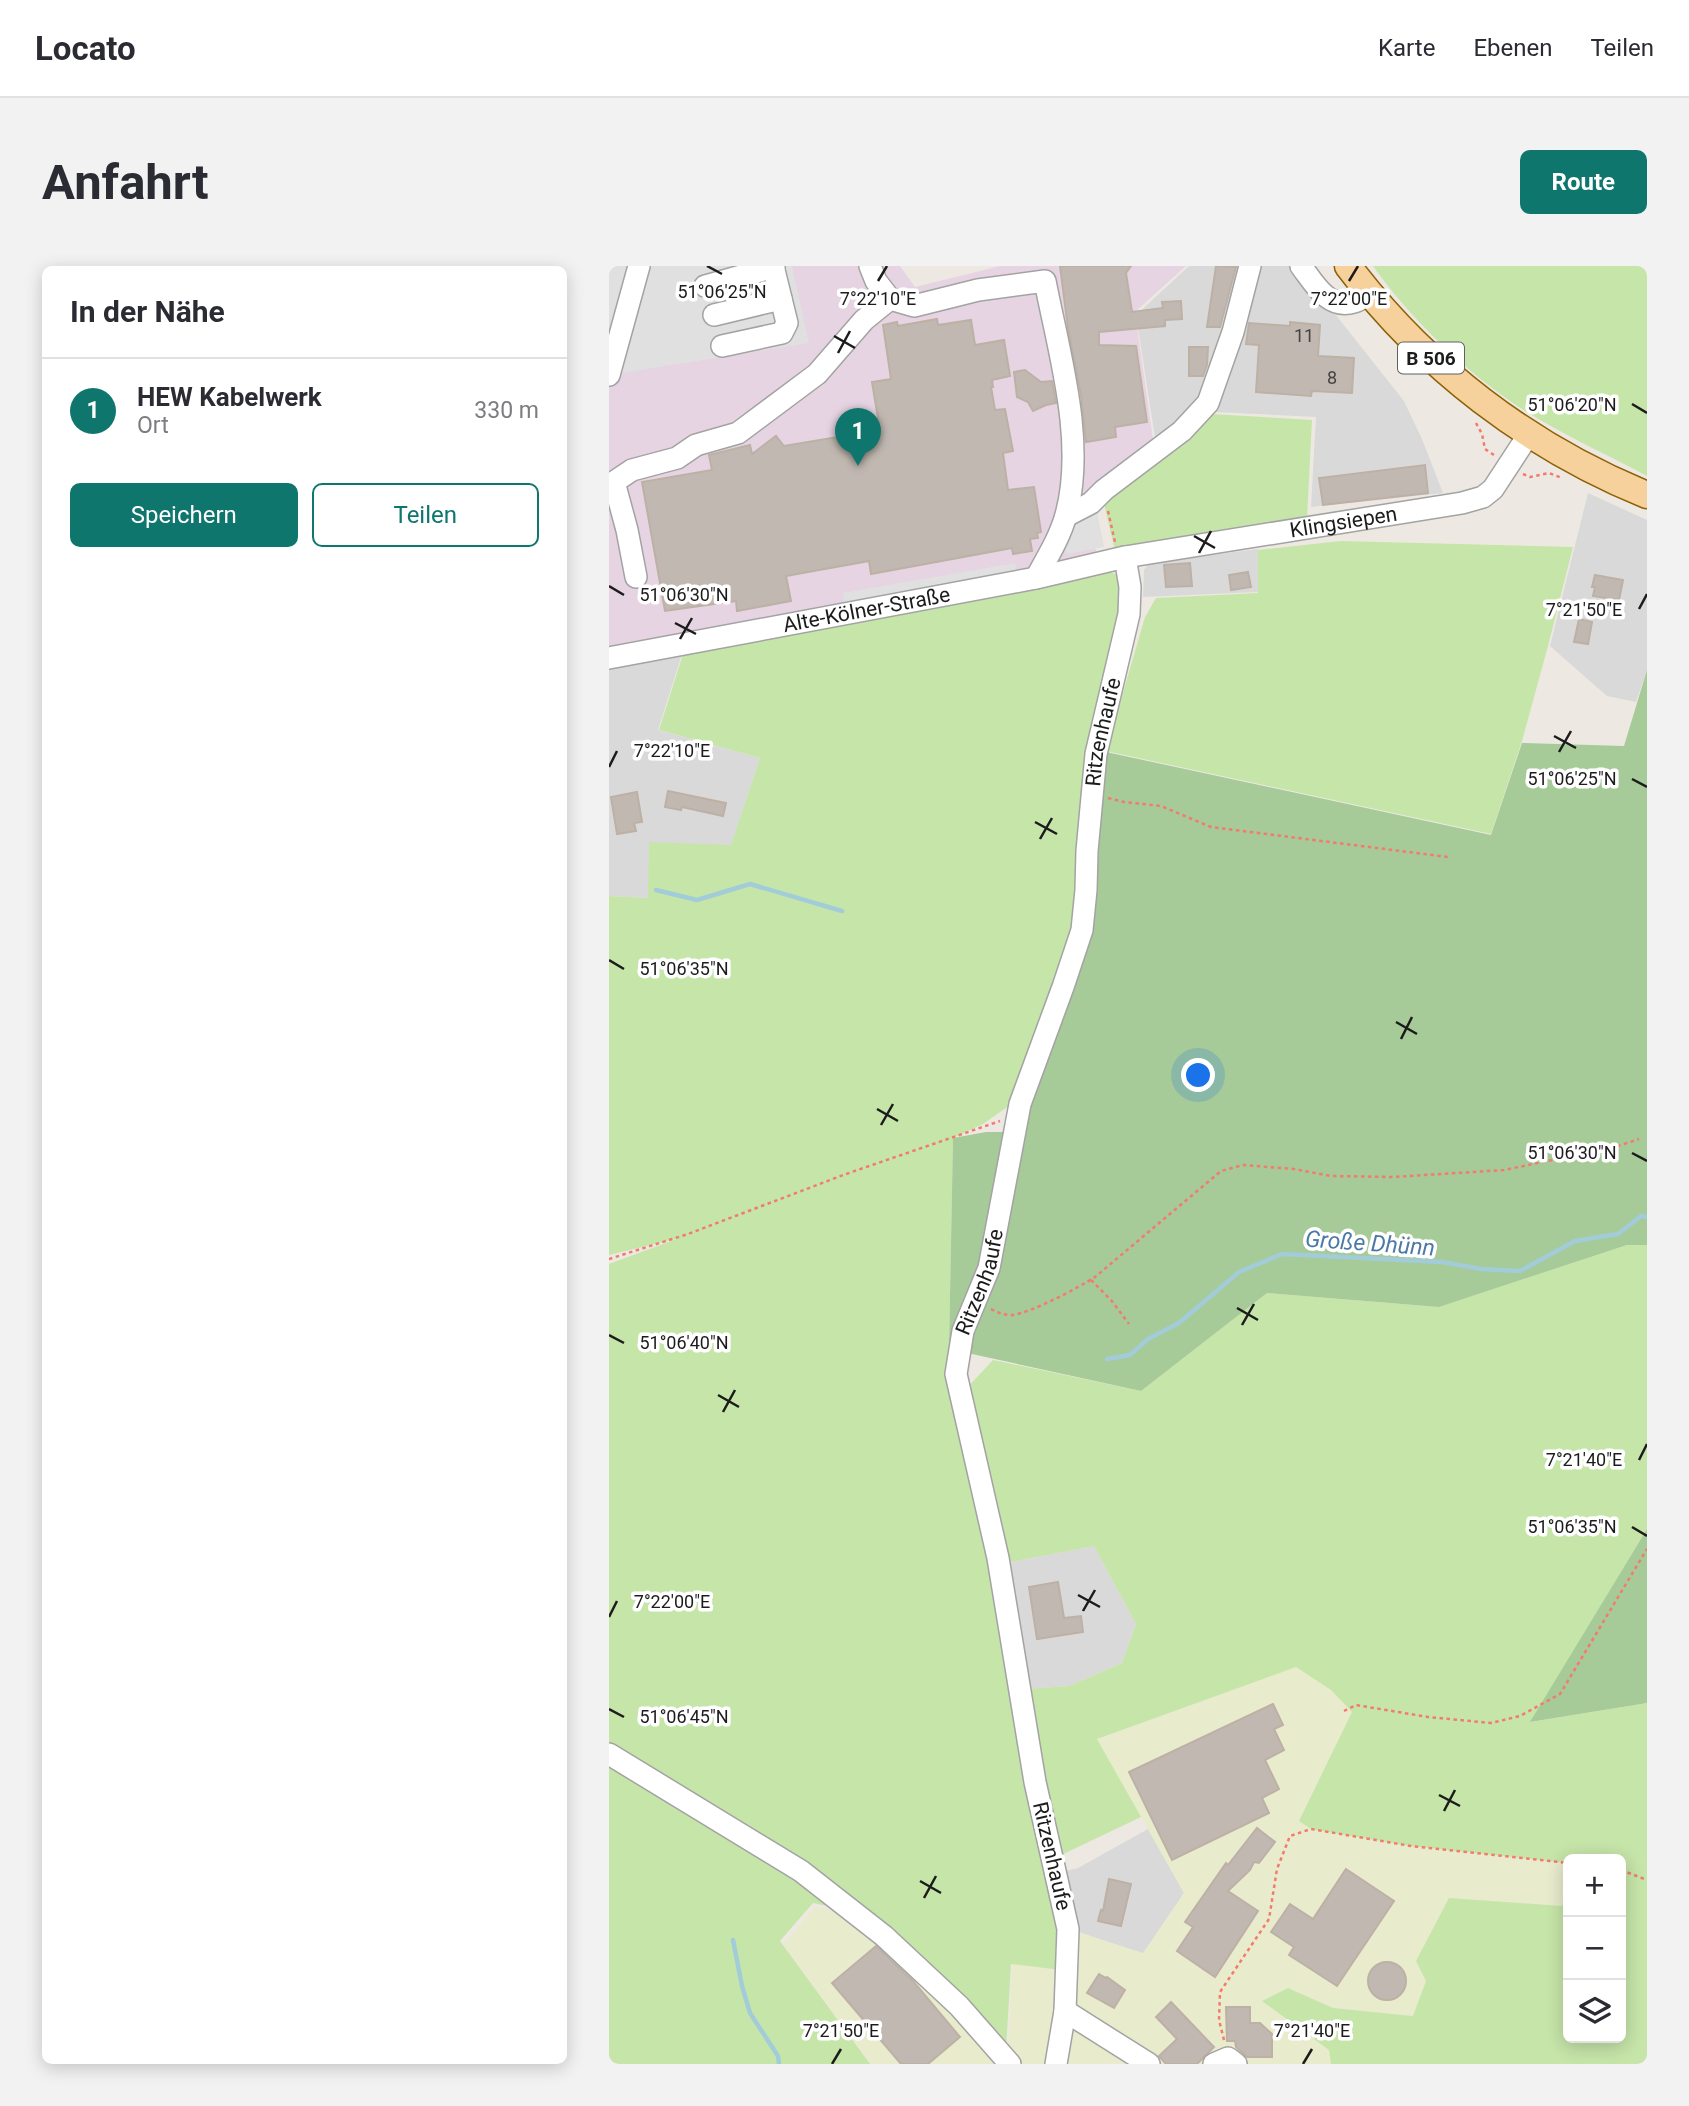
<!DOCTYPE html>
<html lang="de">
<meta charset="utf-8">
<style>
body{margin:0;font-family:Roboto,sans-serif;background:#f2f2f3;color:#2b2b33}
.controls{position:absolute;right:21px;bottom:21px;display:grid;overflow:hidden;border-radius:10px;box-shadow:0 4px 18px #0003}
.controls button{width:63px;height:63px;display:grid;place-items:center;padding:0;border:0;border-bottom:2px solid #e1e1e2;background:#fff;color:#2b2b33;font:35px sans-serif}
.you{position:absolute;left:590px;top:810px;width:24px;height:24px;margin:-18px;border:5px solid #fff;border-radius:50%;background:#1a73e8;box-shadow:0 0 0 10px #1a73e833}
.badge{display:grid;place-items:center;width:46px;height:46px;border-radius:50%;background:#0f766e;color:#fff;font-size:23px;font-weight:700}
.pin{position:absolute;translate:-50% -58px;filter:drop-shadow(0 2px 4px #0008)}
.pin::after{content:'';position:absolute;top:37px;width:24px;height:21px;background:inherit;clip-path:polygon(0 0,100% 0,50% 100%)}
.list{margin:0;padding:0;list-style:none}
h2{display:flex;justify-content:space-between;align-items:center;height:91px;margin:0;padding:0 28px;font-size:30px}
h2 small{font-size:23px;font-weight:400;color:#7c7c81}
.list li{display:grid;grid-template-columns:46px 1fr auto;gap:21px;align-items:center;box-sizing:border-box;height:105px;padding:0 28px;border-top:2px solid #e1e1e2}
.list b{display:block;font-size:26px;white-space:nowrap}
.list p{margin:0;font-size:23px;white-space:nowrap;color:#7c7c81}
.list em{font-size:23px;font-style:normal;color:#7c7c81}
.actions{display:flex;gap:14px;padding:21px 28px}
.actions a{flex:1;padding:16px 0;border:2px solid #0f766e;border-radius:10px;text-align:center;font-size:24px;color:#0f766e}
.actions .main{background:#0f766e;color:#fff}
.icon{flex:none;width:38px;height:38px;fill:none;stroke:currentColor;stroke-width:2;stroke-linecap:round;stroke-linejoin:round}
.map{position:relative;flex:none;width:1038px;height:1798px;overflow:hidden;border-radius:10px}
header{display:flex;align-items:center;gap:42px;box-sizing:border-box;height:98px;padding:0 35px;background:#fff;border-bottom:2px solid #e1e1e2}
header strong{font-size:33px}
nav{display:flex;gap:38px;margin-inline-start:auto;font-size:24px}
.intro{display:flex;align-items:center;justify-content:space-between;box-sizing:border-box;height:168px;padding:0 42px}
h1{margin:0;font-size:49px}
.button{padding:18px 32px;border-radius:10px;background:#0f766e;color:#fff;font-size:24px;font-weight:700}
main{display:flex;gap:42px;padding:0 42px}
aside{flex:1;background:#fff;border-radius:10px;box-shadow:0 4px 18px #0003}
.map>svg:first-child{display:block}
.residential{fill:#dad9d9}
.industrial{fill:#e6d4e2}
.farmland{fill:#e9ebcd}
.grass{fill:#c6e5a9}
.forest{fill:#a6ca98}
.parking{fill:#e0e0e0}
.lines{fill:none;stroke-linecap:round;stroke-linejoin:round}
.stream{stroke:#a3ccd9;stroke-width:4.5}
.building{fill:#c1b9b1;stroke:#bdb0a5;stroke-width:2}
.minor-casing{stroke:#a3a3a3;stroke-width:24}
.major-casing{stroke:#8c6107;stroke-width:29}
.path{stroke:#f37b6d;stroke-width:2.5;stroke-dasharray:3.5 3.5;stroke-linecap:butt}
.minor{stroke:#fff;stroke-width:21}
.major{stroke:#f7d19c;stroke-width:26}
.ticks{fill:none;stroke:#1c1c1c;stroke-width:2.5}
.labels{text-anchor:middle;stroke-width:7;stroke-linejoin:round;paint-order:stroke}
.number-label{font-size:18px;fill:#454341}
.shield{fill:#fff;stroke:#606060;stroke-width:2}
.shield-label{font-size:19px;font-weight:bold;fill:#1c1c1c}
.street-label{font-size:21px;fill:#1c1c1c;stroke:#fff}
.water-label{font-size:23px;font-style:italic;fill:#4d79a6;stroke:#fff}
.ticks-label{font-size:18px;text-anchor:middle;fill:#1c1c1c;stroke:#fff;stroke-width:7;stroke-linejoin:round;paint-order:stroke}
</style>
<header>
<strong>Locato</strong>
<nav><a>Karte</a><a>Ebenen</a><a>Teilen</a></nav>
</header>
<div class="intro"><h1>Anfahrt</h1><a class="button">Route</a></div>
<main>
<aside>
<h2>In der Nähe<small></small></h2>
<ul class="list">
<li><span class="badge">1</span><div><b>HEW Kabelwerk</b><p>Ort</p></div><em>330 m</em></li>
</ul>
<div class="actions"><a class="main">Speichern</a><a>Teilen</a></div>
</aside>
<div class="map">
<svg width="1038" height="1798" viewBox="0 0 1038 1798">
<rect width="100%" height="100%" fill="#ede9e2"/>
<g class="residential">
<polygon points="580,0 688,0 795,135 813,173 834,227 702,241 707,151 606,146 546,172 527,49"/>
<polygon points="979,227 1038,254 1038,404 1027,436 998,430 941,380"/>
<polygon points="649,283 649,326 534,331 535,304 541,297"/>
<polygon points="73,388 49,464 151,492 122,580 39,632 0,630 0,397"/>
<polygon points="485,1280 527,1358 513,1397 460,1420 415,1423 396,1297"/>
<polygon points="539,1563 575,1627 534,1688 464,1664 452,1606 469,1602"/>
</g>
<polygon class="industrial" points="0,0 291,0 306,21 391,0 577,0 526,46 545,180 472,233 492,302 0,390"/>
<g class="farmland">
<polygon points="687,1401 722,1424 743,1446 691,1555 702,1563 802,1580 959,1597 959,1615 954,1640 817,1715 804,1750 724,1742 679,1722 654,1735 720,1784 722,1798 447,1798 459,1663 534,1687 575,1627 488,1473"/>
<polygon points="206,1641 243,1649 399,1787 403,1698 452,1704 443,1798 261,1798 174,1678"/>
</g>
<g class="grass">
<path d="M764,0H1038V210C1003,191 967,175 933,155C871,120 805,58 764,0Z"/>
<polygon points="602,148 703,154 698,252 506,285 494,233"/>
<polygon points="732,275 964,281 939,380 913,475 882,568 497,485 536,351 547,332 649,327 649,284"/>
<polygon points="500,306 513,310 514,348 466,662 404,837 374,858 344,872 340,1083 343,1111 453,1661 452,1704 402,1698 397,1785 243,1645 204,1637 171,1675 261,1798 0,1798 0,998 70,972 0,989 0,630 39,632 40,576 122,579 151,492 50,464 74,388"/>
<polygon points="1018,979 1038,979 1038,1263 922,1456 1038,1437 1038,1798 722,1798 720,1784 653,1735 679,1722 724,1742 804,1750 817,1715 807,1695 840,1632 953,1640 959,1615 959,1772 1012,1772 1012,1593 959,1593 959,1597 802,1580 702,1563 690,1555 743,1446 722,1424 687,1401 488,1473 532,1551 448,1591 415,1423 460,1420 513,1397 527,1358 485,1280 396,1297 357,1123 384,1094 532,1125 658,1027 830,1041"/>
</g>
<g class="forest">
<polygon points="1038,404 1038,979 1018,979 830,1041 658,1027 532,1125 340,1083 344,872 377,866 411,866 463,723 497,486 882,569 913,477 1015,480"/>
<polygon points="1038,1263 1038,1437 921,1456"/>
</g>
<g class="parking">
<polygon points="0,0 183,0 200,77 0,109"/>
<polygon points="487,241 495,281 457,288 454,261"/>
<polygon points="406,297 408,309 236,339 234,327"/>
</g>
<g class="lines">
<g class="stream">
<polyline points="47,624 88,634 141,618 233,645"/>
<polyline points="498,1093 521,1089 539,1073 570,1057 630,1006 673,988 833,996 872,1003 911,1005 966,975 1009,968 1032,950 1038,951"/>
<polyline points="124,1674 133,1720 141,1747 169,1790 170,1798"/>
</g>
</g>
<g class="building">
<polygon points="451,0 522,0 517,7 523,46 554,42 553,36 572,35 573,53 556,54 556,60 490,66 490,79 527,80 538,156 506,161 507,171 477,176 472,129 459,62"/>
<polygon points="607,0 627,1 611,61 598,61"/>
<polygon points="328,53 329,59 362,54 366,79 395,74 401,110 383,114 384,121 382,121 386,144 396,143 404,185 394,187 399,224 425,221 432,266 428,267 429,272 421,273 423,285 404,288 403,282 262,308 260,295 177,310 182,335 128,345 127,335 56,345 33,216 103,204 100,189 141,179 143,188 167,170 175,180 271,164 263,116 282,113 274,59 288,56 289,60"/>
<polygon points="681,56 711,59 709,90 745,92 743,127 703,125 702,130 647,126 650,79 637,78 640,57 681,60"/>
<polygon points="580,81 599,81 598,99 594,110 580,110"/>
<polygon points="416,104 432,116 443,115 447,137 437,139 424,145 419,136 408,131 405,106"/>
<polygon points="816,199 819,227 714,239 710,212"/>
<polygon points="581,297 583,320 557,321 555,299"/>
<polygon points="639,306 642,321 622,324 620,309"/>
<polygon points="986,309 1014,314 1010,334 984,330 986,321 983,321"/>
<polygon points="970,353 983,356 979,378 965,376"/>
<polygon points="59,525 117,537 114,550 73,541 72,544 56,541"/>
<polygon points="28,526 33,556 25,557 27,565 8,568 2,531"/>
<polygon points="449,1316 455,1352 472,1350 474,1366 428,1373 420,1321"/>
<polygon points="664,1438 674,1459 665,1463 675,1484 656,1494 670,1523 653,1532 660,1547 563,1594 520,1506"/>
<polygon points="648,1562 666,1576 650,1597 645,1596 641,1604 619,1625 649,1645 606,1711 568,1685 584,1661 576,1656 617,1597 619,1599"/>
<polygon points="737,1603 785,1635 728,1720 680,1689 685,1681 662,1666 681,1638 704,1653"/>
<polygon points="500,1613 522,1618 512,1660 489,1655 492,1644 494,1645"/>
<polygon points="267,1680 304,1715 351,1771 319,1798 292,1798 223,1717"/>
<circle cx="778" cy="1715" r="19"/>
<polygon points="490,1708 497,1712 498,1711 516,1724 505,1742 478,1727"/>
<polygon points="562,1736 605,1781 588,1798 557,1798 550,1790 568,1773 547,1751"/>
<polygon points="617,1741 641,1741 641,1757 651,1757 663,1768 663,1791 638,1791 627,1781 626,1775 618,1775"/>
</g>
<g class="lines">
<g class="minor-casing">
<g id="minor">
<path d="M261,0L267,15L281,33L305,40L369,24L436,15C450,87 477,176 457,249C451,271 438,292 427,312"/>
<path d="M692,0C705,17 719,44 745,36C750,35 755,30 760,28"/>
<polyline points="96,20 165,1"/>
<polyline points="105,49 172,33"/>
<polyline points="113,80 173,67 178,57 164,0"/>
<polyline points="0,109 30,0"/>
<polyline points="457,250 482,237 495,224 573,165 599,137 624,66 641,0"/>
<polyline points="27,311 18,264 5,216 23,204 68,192 87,179 129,167 208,108 255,54 281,33"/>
<path id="s1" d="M0,392L427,312L516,291L853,237L874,231L884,223L920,168"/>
<polyline points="0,1488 192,1605 275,1670 350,1740 401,1798"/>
<polyline points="456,1745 540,1798"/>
<path id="s2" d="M447,1798L456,1745L459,1663L426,1516L389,1292L347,1108L354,1065L380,1002L411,838L454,721L473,664L477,624L478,585L487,488L520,348L521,321L516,291"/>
<polyline points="605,1798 619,1792 627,1798"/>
</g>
</g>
<g class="major-casing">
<path id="major" d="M739,0C816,102 920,181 1038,229"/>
</g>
<g class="path">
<polyline points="867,157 873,168 876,183 885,189"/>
<polyline points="914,208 921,211 940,207 953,212"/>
<polyline points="499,245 506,276"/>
<polyline points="499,532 515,536 552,540 602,561 839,591"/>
<polyline points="0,993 79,968 237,908 391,855"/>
<polyline points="482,1014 502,1034 520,1058"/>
<path d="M382,1043C389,1047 395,1049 403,1049C422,1047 469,1022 486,1011L612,905L634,899L685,903L722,910L784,911L895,904L1006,881L1030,873"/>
<polyline points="735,1445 747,1439 819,1451 882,1457 911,1450 951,1428 1038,1283"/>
<polyline points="1012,1604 1038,1614"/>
<polyline points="615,1774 610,1754 611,1726 660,1653 668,1603 681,1570 702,1563 802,1580 959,1597"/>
</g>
<use href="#minor" class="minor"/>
<use href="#major" class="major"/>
</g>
<path class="ticks" d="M98,0L113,8M269,15L278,0M740,15L749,0M225,70L246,82M229,87L241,65M1023,138L1038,147M585,270L606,282M590,287L602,265M0,320L15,329M1030,343L1038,328M66,357L87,368M71,373L83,352M945,470L967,482M950,486L962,465M0,501L8,485M1023,513L1038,521M426,556L448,568M431,573L443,552M0,694L15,703M787,756L808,768M792,773L803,751M268,843L289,855M272,859L284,838M1023,887L1038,895M628,1042L649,1054M633,1059L645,1038M0,1069L15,1077M109,1129L130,1141M114,1146L126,1124M1030,1194L1038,1178M1023,1261L1038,1270M469,1329L491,1341M474,1345L486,1324M0,1351L8,1335M0,1443L15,1451M830,1529L851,1540M835,1545L846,1524M311,1615L332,1627M315,1632L327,1610M223,1798L232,1783M694,1798L703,1783"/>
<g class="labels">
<g class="number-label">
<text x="695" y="76">11</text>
<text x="723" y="118">8</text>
</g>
<rect class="shield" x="789" y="76.5" width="66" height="31" rx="5"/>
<g class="shield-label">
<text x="822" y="99">B 506</text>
</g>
<g class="street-label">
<text dy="7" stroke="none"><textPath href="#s1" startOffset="747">Klingsiepen</textPath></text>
<text dy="7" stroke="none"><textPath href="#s1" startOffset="262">Alte-Kölner-Straße</textPath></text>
<text dy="7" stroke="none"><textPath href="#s2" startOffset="1365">Ritzenhaufe</textPath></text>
<text dy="7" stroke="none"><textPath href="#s2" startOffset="798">Ritzenhaufe</textPath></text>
<text transform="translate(443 1590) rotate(77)" y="7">Ritzenhaufe</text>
</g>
<g class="water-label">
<text transform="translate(761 977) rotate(4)" y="8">Große Dhünn</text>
</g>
</g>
<g class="ticks-label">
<text x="113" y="32">51°06'25"N</text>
<text x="269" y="39">7°22'10"E</text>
<text x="740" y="39">7°22'00"E</text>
<text x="963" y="145">51°06'20"N</text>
<text x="75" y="335">51°06'30"N</text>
<text x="975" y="350">7°21'50"E</text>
<text x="63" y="491">7°22'10"E</text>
<text x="963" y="519">51°06'25"N</text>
<text x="75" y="709">51°06'35"N</text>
<text x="963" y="893">51°06'30"N</text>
<text x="75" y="1083">51°06'40"N</text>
<text x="975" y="1200">7°21'40"E</text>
<text x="963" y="1267">51°06'35"N</text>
<text x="63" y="1342">7°22'00"E</text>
<text x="75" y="1457">51°06'45"N</text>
<text x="232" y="1771">7°21'50"E</text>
<text x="703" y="1771">7°21'40"E</text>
</g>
</svg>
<div class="controls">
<button>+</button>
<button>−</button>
<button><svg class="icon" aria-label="layers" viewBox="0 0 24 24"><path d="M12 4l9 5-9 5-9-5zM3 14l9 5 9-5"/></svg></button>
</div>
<div class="you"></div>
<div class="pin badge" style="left:249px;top:200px">1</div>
</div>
</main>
